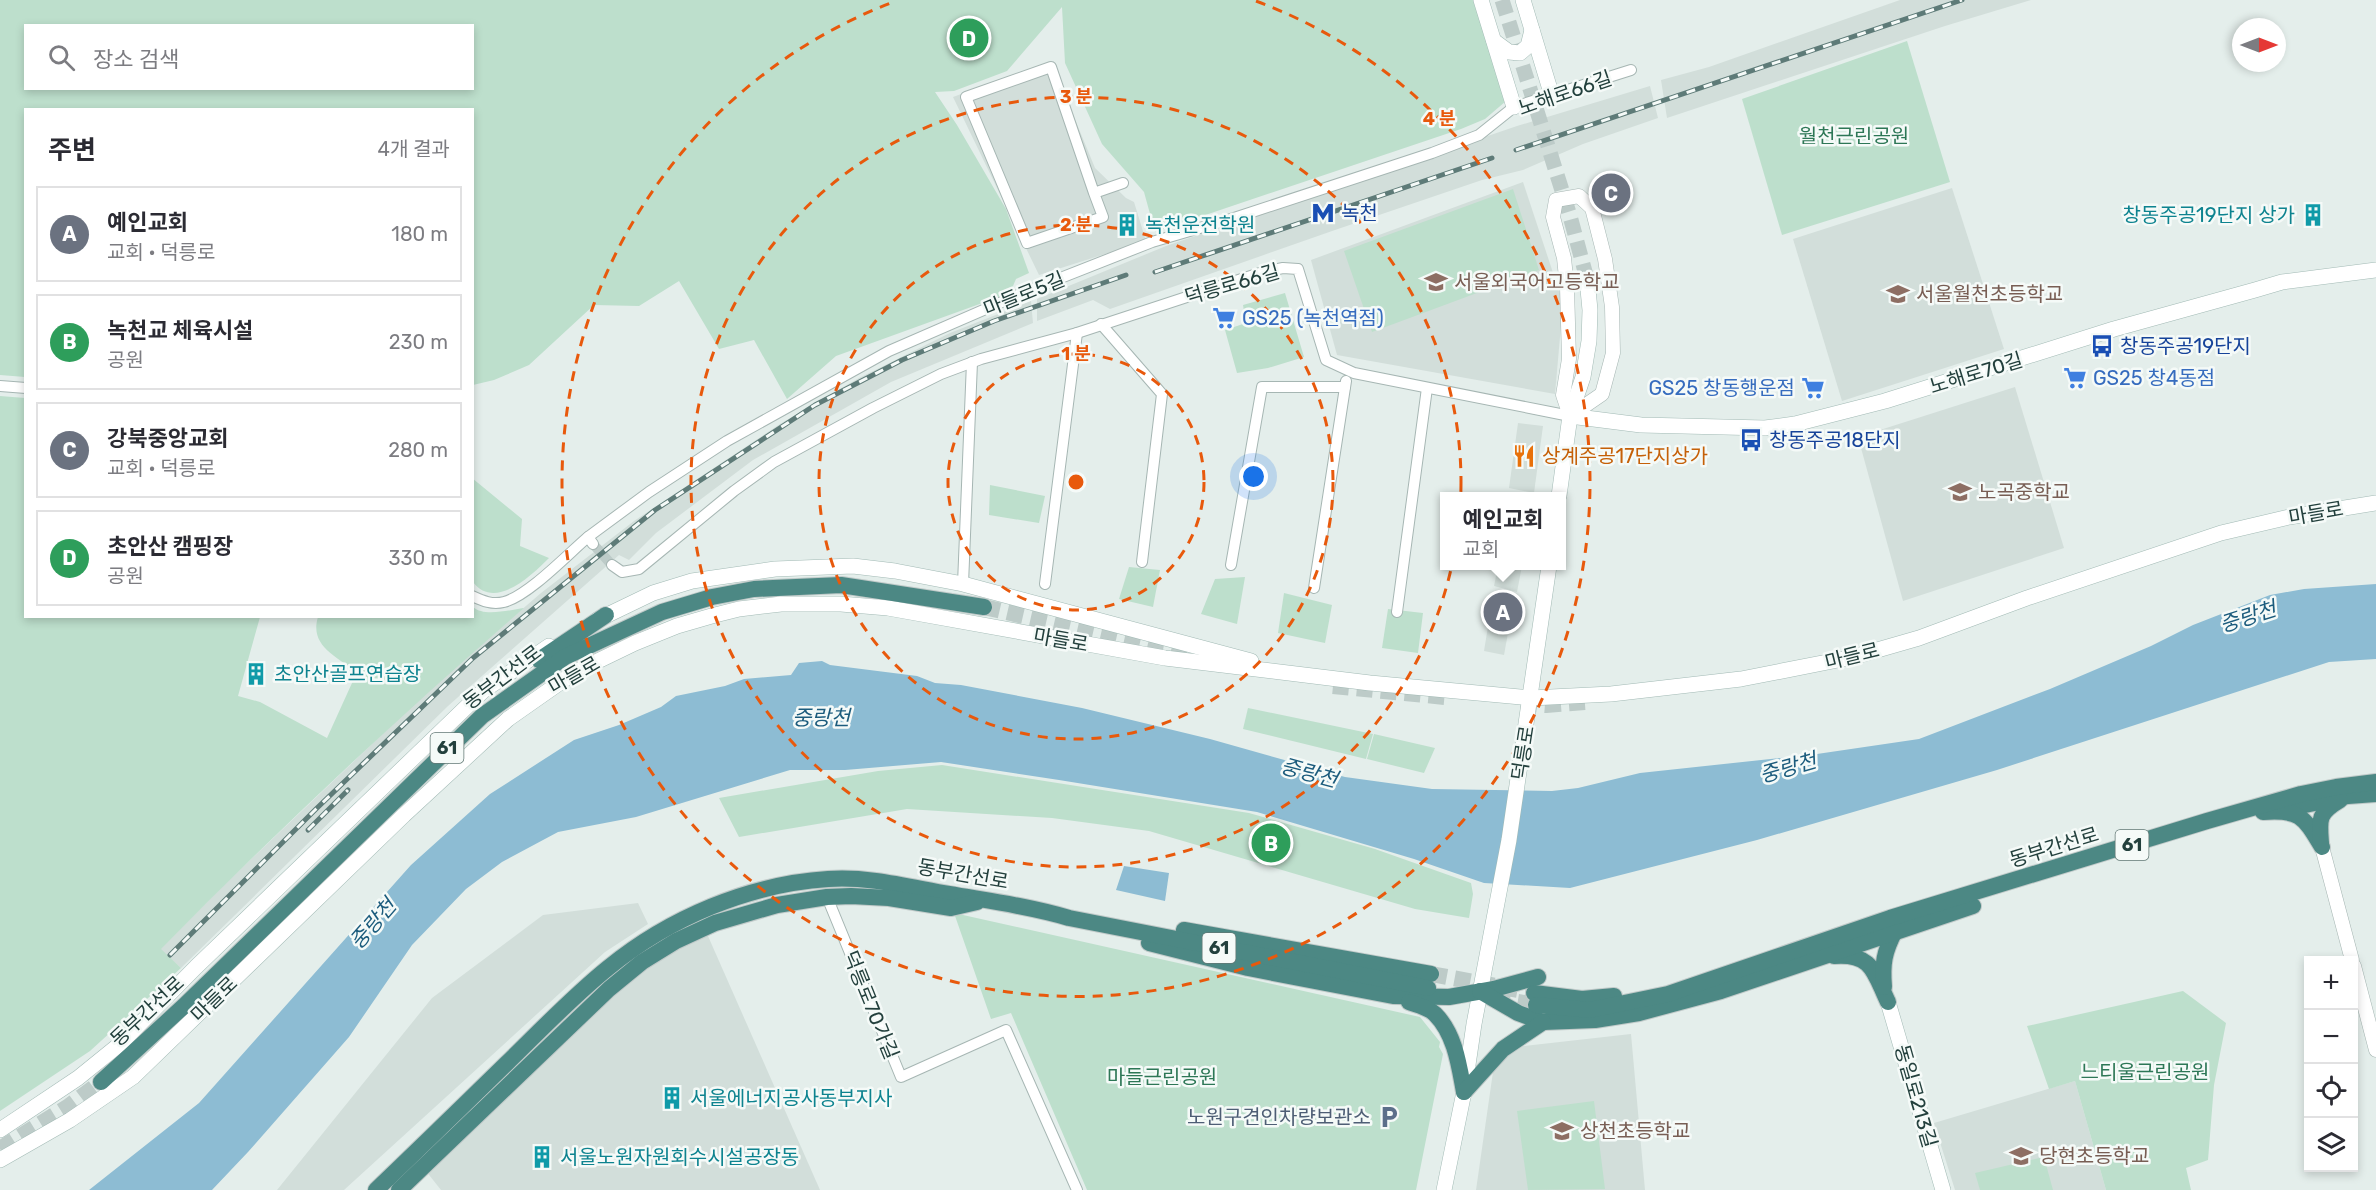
<!DOCTYPE html>
<html lang="ko">
<meta charset="utf-8">
<style>
body{margin:0;font-family:Rubik,"Noto Sans KR",sans-serif;background:#f7f7f7;color:#2b2b33}
.controls{position:absolute;right:18px;bottom:18px;display:grid;overflow:hidden;border-radius:0px;box-shadow:0 3px 9px #0003}
.controls button{width:54px;height:54px;display:grid;place-items:center;padding:0;border:0;border-bottom:2px solid #e1e1e2;background:#fff;color:#2b2b33;font:30px sans-serif}
.compass{position:absolute;left:2232px;top:18px;width:54px;height:54px;border-radius:50%;background:#fff;box-shadow:0 3px 9px #0003;rotate:90deg}
.you{position:absolute;left:1254px;top:477px;width:21px;height:21px;margin:-15px;border:4px solid #fff;border-radius:50%;background:#1a73e8;box-shadow:0 0 0 9px #1a73e833}
.badge{display:grid;place-items:center;width:39px;height:39px;border-radius:50%;background:#2563eb;color:#fff;font-size:20px;font-weight:700}
.pin{position:absolute;translate:-50% -50%;border:3px solid #fff;box-shadow:0 2px 6px #0006}
.popup{position:absolute;left:1440px;top:492px;width:126px;height:78px;box-sizing:border-box;display:grid;place-content:center;border-radius:0px;background:#fff;filter:drop-shadow(0 2px 4px #0005);font-size:20px;white-space:nowrap;color:#7c7c81}
.popup b{font-size:22px;color:#2b2b33}
.popup::after{content:'';position:absolute;left:50%;top:100%;margin-left:-12px;border:12px solid transparent;border-top-color:#fff}
.list{margin:0;padding:0;list-style:none}
h2{display:flex;justify-content:space-between;align-items:center;height:78px;margin:0;padding:0 24px;font-size:26px}
h2 small{font-size:20px;font-weight:400;color:#7c7c81}
.list li{display:grid;grid-template-columns:39px 1fr auto;gap:18px;align-items:center;box-sizing:border-box;height:96px;margin:0 12px 12px;padding:0 12px;border:2px solid #e1e1e2;border-radius:0px}
.list b{display:block;font-size:22px;white-space:nowrap}
.list p{margin:0;font-size:20px;white-space:nowrap;color:#7c7c81}
.list em{font-size:20px;font-style:normal;color:#7c7c81}
.icon{flex:none;width:33px;height:33px;fill:none;stroke:currentColor;stroke-width:2;stroke-linecap:round;stroke-linejoin:round}
.map{position:relative;flex:none;width:2376px;height:1190px;overflow:hidden}
.search{position:absolute;background:#fff;box-shadow:0 3px 9px #0003;left:24px;top:24px;width:450px;height:66px;display:flex;align-items:center;gap:15px;box-sizing:border-box;padding:0 21px;border-radius:0px;color:#7c7c81;font-size:22px}
.panel{position:absolute;background:#fff;box-shadow:0 3px 9px #0003;left:24px;top:108px;width:450px;height:510px;border-radius:0px}
.map>svg:first-child{display:block}
.built{fill:#d2deda}
.green{fill:#bddfcc;fill-rule:evenodd}
.water{fill:#8dbcd3}
.lines{fill:none;stroke-linecap:round;stroke-linejoin:round}
.minor-tunnel{stroke:#bdcbc8;stroke-width:10;stroke-dasharray:10 5;stroke-linecap:butt}
.secondary-tunnel{stroke:#bdcbc8;stroke-width:15;stroke-dasharray:15 8;stroke-linecap:butt}
.trunk-tunnel{stroke:#bdcbc8;stroke-width:16;stroke-dasharray:16 8;stroke-linecap:butt}
.minor-casing{stroke:#a6b6b3;stroke-width:12}
.tertiary-casing{stroke:#a6b6b3;stroke-width:15}
.secondary-casing{stroke:#a2bab5;stroke-width:16}
.trunk-casing{stroke:#c1cac9;stroke-width:18}
.minor{stroke:#fff;stroke-width:10}
.tertiary{stroke:#fff;stroke-width:14}
.secondary{stroke:#fff;stroke-width:15}
.trunk{stroke:#4c8884;stroke-width:16}
.rail-casing{stroke:#5e7b78;stroke-width:5}
.rail{stroke:#f5faf8;stroke-width:3;stroke-dasharray:9;stroke-linecap:butt}
.ring{fill:none;stroke:#e8590c;stroke-width:3;stroke-dasharray:10 8}
.labels{text-anchor:middle;stroke-width:5;stroke-linejoin:round;paint-order:stroke}
.shield{fill:#f5faf8;stroke:#627875;stroke-width:1.5}
.shield-label{font-size:18px;font-weight:bold;fill:#23403d}
.street-label{font-size:20px;fill:#23403d;stroke:#f5faf8}
.park-label{font-size:20px;fill:#2d7756;stroke:#f5faf8}
.transit-label{font-size:20px;fill:#164399;stroke:#f5faf8;text-anchor:start}
.culture-label{font-size:20px;fill:#0d838f;stroke:#f5faf8;text-anchor:start}
.education-label{font-size:20px;fill:#785e54;stroke:#f5faf8;text-anchor:start}
.shop-label{font-size:20px;fill:#366cbe;stroke:#f5faf8;text-anchor:start}
.food-label{font-size:20px;fill:#c56008;stroke:#f5faf8;text-anchor:start}
.service-label{font-size:20px;fill:#4e5e75;stroke:#f5faf8;text-anchor:end}
.water-label{font-size:21px;font-style:italic;fill:#1c5c7d;stroke:#f5faf8}
.centre{fill:#e8590c;stroke:#f5faf8;stroke-width:3}
.ring-label{font-size:18px;text-anchor:middle;font-weight:bold;fill:#e8590c;stroke:#f5faf8;stroke-width:5;stroke-linejoin:round;paint-order:stroke}
</style>
<div class="map">
<svg width="2376" height="1190" viewBox="0 0 2376 1190">
<rect width="100%" height="100%" fill="#e4eeeb"/>
<g class="built">
<polygon points="1900,0 2031,0 1945,26 1667,118 1661,80 1709,67"/>
<polygon points="1051,61 1095,168 1126,198 1134,202 1146,241 1039,275 953,97"/>
<polygon points="1650,86 1658,118 1583,144 1523,170 1482,180 1335,230 1110,309 1093,300 1037,321 1037,299 1166,246 1517,126"/>
<polygon points="1523,182 1563,303 1555,394 1337,355 1311,260"/>
<polygon points="1952,188 2004,349 1842,401 1793,239"/>
<polygon points="1031,301 1033,323 891,382 753,460 656,533 629,560 619,555 448,706 181,968 160,949 225,884 431,688 541,593 634,521 780,424 859,378 950,333"/>
<polygon points="2015,387 2064,548 1903,601 1858,437"/>
<polygon points="1518,423 1543,426 1534,493 1509,488"/>
<polygon points="1498,566 1522,566 1517,592 1494,586"/>
<polygon points="1493,596 1514,600 1504,655 1484,651"/>
<polygon points="638,903 648,924 605,952 344,1190 277,1190 432,998 543,915"/>
<polygon points="704,927 820,1190 441,1190 422,1166 657,943"/>
<polygon points="1631,1034 1645,1190 1476,1190 1493,1072 1507,1054 1523,1046"/>
<polygon points="2075,1081 2106,1190 1955,1190 1934,1123"/>
</g>
<g class="green">
<path d="M0,0H1476L1506,101L1485,119L1461,129L1155,232L1144,192L1102,144L1065,63L1062,7L1007,71L954,91L935,92L957,125L1006,209L1029,273L1016,279L1010,293L836,356L787,399L754,340L719,349L679,281L639,306L594,305L529,365L494,380L473,385L472,110H26L25,377L0,375ZM26,26H472V88H26Z"/>
<polygon points="1907,41 1950,182 1782,235 1742,99"/>
<polygon points="1513,189 1539,270 1372,332 1344,251"/>
<polygon points="1285,293 1304,357 1268,368 1237,373 1225,330 1246,323 1243,305"/>
<path d="M0,396L25,398L26,616L260,617L238,696L260,702L327,738L357,672C337,657 309,646 318,617L472,616L473,607C484,617 509,610 524,608C398,717 277,831 161,949L181,968L90,1051L0,1111Z"/>
<path d="M472,478L522,519L520,546L549,558C532,575 495,611 473,582Z"/>
<polygon points="990,485 1045,496 1039,523 989,515"/>
<polygon points="1129,567 1160,570 1153,607 1119,599"/>
<polygon points="1245,577 1237,624 1201,614 1215,579"/>
<polygon points="1284,593 1332,605 1325,643 1278,633"/>
<polygon points="1388,609 1423,613 1418,653 1382,648"/>
<polygon points="1248,708 1373,734 1366,759 1243,729"/>
<polygon points="1374,734 1435,748 1424,773 1367,759"/>
<polygon points="942,765 1249,813 1375,849 1471,883 1473,894 1469,918 1415,909 1149,831 1052,818 907,809 739,837 719,798 878,771"/>
<polygon points="954,913 1420,1017 1440,1042 1439,1047 1443,1054 1416,1190 1087,1190 1011,1013 991,1019"/>
<polygon points="2183,991 2226,1023 2214,1085 2208,1160 2186,1168 2191,1190 2106,1190 2075,1081 2049,1089 2027,1026"/>
<polygon points="1594,1101 1605,1189 1528,1190 1517,1111"/>
<polygon points="2044,1157 2053,1190 1980,1190 1975,1173"/>
</g>
<g class="water">
<polygon points="2376,584 2376,659 2329,662 1997,770 1757,840 1570,888 1484,883 1414,859 1257,812 1059,780 941,762 845,770 790,770 636,817 558,832 502,862 466,889 412,945 349,1037 248,1152 212,1190 89,1190 199,1103 411,865 490,794 574,740 619,725 661,707 676,696 725,686 744,679 791,675 799,663 822,661 830,665 917,676 935,683 961,685 1082,708 1210,739 1345,777 1432,789 1552,791 1578,788 1640,773 1817,754 1919,739 2050,689 2151,646 2193,625 2270,595 2304,589"/>
<polygon points="1124,866 1169,873 1165,901 1116,890"/>
</g>
<g class="lines">
<polyline class="minor-tunnel" points="593,544 612,565"/>
<polyline class="secondary-tunnel" points="1502,0 1570,216 1587,279"/>
<g class="trunk-tunnel">
<polyline points="984,607 1209,658"/>
<polyline points="1333,686 1445,697"/>
<polyline points="1521,703 1546,705 1585,702"/>
<polyline points="1431,974 1534,993"/>
<polyline points="1494,998 1536,1005"/>
<polyline points="0,1149 69,1106 101,1082"/>
</g>
<g class="minor-casing">
<g id="minor">
<polyline points="1094,193 1051,67 966,97 1027,243 1103,217 1094,193 1123,183"/>
<polyline points="1101,324 1162,394 1142,562"/>
<polyline points="0,386 26,388"/>
<polyline points="593,544 588,537 649,492 727,441 889,351 1025,292 1152,242 1234,218 1432,153 1479,135 1514,107 1631,70"/>
<polyline points="612,565 622,572 639,569 734,491 774,462 873,408 941,374 981,359 1077,333 1263,272 1283,268 1298,269 1326,360 1354,373 1570,416"/>
<polyline points="1231,565 1262,387 1345,387"/>
<polyline points="963,584 972,362"/>
<polyline points="1045,584 1077,333"/>
<polyline points="1314,588 1346,381"/>
<path d="M472,596C483,601 492,605 504,602C528,596 568,554 588,537"/>
<polyline points="1397,612 1427,388"/>
<polyline points="827,897 901,1077 1006,1030 1077,1190"/>
</g>
</g>
<g class="tertiary-casing">
<g id="tertiary">
<polygon points="1579,196 1592,208 1605,259 1612,307 1613,353 1602,394 1570,416 1563,395 1569,359 1567,287 1564,258 1553,217 1556,200"/>
<polyline points="2322,847 2352,960"/>
<polyline points="2354,966 2376,1050"/>
</g>
</g>
<g class="secondary-casing">
<g id="secondary">
<polyline points="1481,0 1514,107"/>
<polyline points="1523,0 1552,96"/>
<polyline points="1494,41 1509,52 1520,53 1528,46 1532,30"/>
<polyline points="1570,416 1641,425 1765,428 1795,424 1885,401 2114,329 2255,290 2282,282 2376,270"/>
<polyline points="1559,496 1570,416 1583,377 1589,341 1590,310 1587,279"/>
<polyline points="597,620 653,593 692,581 775,569 853,566 895,571 963,584 1251,661"/>
<polyline points="1888,1002 1943,1190"/>
<polyline points="0,1130 78,1078 120,1044 196,967 483,691 549,646"/>
<polyline points="0,1160 70,1120 133,1077 404,815 508,719 575,672 635,643 677,626 715,615 739,609 781,604 841,604 888,608 1165,658 1370,683 1531,698 1611,694 1741,679 1853,657 1919,638 2027,598 2221,533 2289,517 2376,503"/>
<polyline points="1444,1190 1464,1092 1474,1024 1509,840 1549,566"/>
</g>
</g>
<g class="trunk-casing">
<g id="trunk">
<polyline points="539,660 606,615"/>
<polyline points="2286,809 2348,796 2376,794"/>
<path d="M2263,812C2300,809 2304,817 2322,847"/>
<path d="M2321,843C2319,819 2318,813 2340,800"/>
<polyline points="1184,930 1431,974"/>
<polyline points="1149,943 1248,968 1393,996 1449,997 1494,989 1538,977"/>
<path d="M1834,956C1873,953 1874,973 1888,1002"/>
<path d="M1884,987C1882,964 1884,952 1895,931"/>
<polyline points="1480,991 1518,1013 1543,1022 1595,1020 1639,1013 1721,991 1973,906"/>
<polyline points="1534,993 1582,999 1614,996"/>
<path d="M1409,1002C1417,1005 1428,1007 1435,1014C1455,1034 1459,1065 1464,1092"/>
<polyline points="1536,1005 1590,1010 1668,994 1890,918 2207,821 2301,794 2336,787 2376,782"/>
<polyline points="101,1082 184,1006 482,716 565,657 662,612 712,597 754,589 841,585 984,607"/>
<polyline points="1464,1092 1503,1049 1543,1022"/>
<path d="M376,1190C420,1148 463,1106 506,1064C540,1031 572,997 608,968C669,918 749,884 828,879C869,876 909,887 949,894C989,901 1029,906 1069,918L1428,988"/>
<polyline points="399,1190 609,989 642,962 676,941 715,923 777,905 827,897 851,896 889,898 951,908 977,902"/>
</g>
</g>
<use href="#minor" class="minor"/>
<use href="#tertiary" class="tertiary"/>
<use href="#secondary" class="secondary"/>
<use href="#trunk" class="trunk"/>
<g class="rail-casing">
<g id="rail">
<polyline points="1516,150 1962,0"/>
<polyline points="1155,272 1492,158"/>
<polyline points="308,830 348,790"/>
<polyline points="170,955 316,809 473,658 655,510 815,405 902,360 994,321 1126,275"/>
</g>
</g>
<use href="#rail" class="rail"/>
</g>
<g class="ring">
<circle cx="1076" cy="482" r="128"/>
<circle cx="1076" cy="482" r="257"/>
<circle cx="1076" cy="482" r="385"/>
<path d="M1256 1A514 514 0 1 1 896 1"/>
</g>
<defs>
<g id="metro-bare" transform="scale(1.8)"><path d="M-5.5 5V-5H-3L0 0L3-5H5.5V5H3V-.5L0 4L-3-.5V5Z" fill="#1a4fb4" stroke="#f5faf8" stroke-width="2.5" paint-order="stroke"/></g>
<g id="building-bare" transform="scale(1.8)"><path d="M-4-6H4V6H1V3H-1V6H-4ZM-2.5-4.3h1.7v1.8h-1.7ZM.8-4.3h1.7v1.8H.8ZM-2.5-1h1.7V.8h-1.7ZM.8-1h1.7V.8H.8Z" fill="#0f9aa8" stroke="#f5faf8" stroke-width="2.5" paint-order="stroke"/></g>
<g id="school-bare" transform="scale(1.8)"><path d="M0-5L7-2L0 1L-7-2ZM-4 1L0 2.5L4 1V4Q0 6-4 4Z" fill="#8d6e63" stroke="#f5faf8" stroke-width="2.5" paint-order="stroke"/></g>
<g id="supermarket-bare" transform="scale(1.8)"><path d="M-6-5.5h2.5l.6 2H6L4.5 2H-2.5L-4.4-4H-6ZM-1.5 3.2a1.3 1.3 0 1 0 .1 0ZM3 3.2a1.3 1.3 0 1 0 .1 0Z" fill="#3f7fe0" stroke="#f5faf8" stroke-width="2.5" paint-order="stroke"/></g>
<g id="bus-bare" transform="scale(1.8)"><path d="M-5-6H5V4H4V6H2V4H-2V6H-4V4H-5ZM-3.5-4V0h7V-4ZM-3.5 1.2v1.5H-2V1.2ZM2 1.2v1.5H3.5V1.2Z" fill="#1a4fb4" stroke="#f5faf8" stroke-width="2.5" paint-order="stroke"/></g>
<g id="restaurant-bare" transform="scale(1.8)"><path d="M-5-6h1v4h1v-4h1v4h1v-4h1v5L-1.5 .5V6h-2V.5L-5-1ZM5-6V6H3V1.5H1.5Q1.5-4 5-6Z" fill="#e8710a" stroke="#f5faf8" stroke-width="2.5" paint-order="stroke"/></g>
<g id="parking-bare" transform="scale(1.8)"><path d="M-3.5-5.5H1a3.5 3.5 0 0 1 0 7H-1V5.5H-3.5ZM-1-3.4V-.6H.8a1.4 1.4 0 0 0 0-2.8Z" fill="#5c6f8a" stroke="#f5faf8" stroke-width="2.5" paint-order="stroke"/></g>
</defs>
<g fill-rule="evenodd">
<use href="#metro-bare" x="1323" y="213"/>
<use href="#building-bare" x="2313" y="215"/>
<use href="#building-bare" x="1127" y="225"/>
<use href="#school-bare" x="1436" y="282"/>
<use href="#school-bare" x="1898" y="294"/>
<use href="#supermarket-bare" x="1224" y="318"/>
<use href="#bus-bare" x="2102" y="346"/>
<use href="#supermarket-bare" x="2075" y="378"/>
<use href="#supermarket-bare" x="1813" y="388"/>
<use href="#bus-bare" x="1751" y="440"/>
<use href="#restaurant-bare" x="1524" y="456"/>
<use href="#school-bare" x="1960" y="492"/>
<use href="#building-bare" x="256" y="674"/>
<use href="#building-bare" x="672" y="1098"/>
<use href="#parking-bare" x="1389" y="1117"/>
<use href="#school-bare" x="1562" y="1131"/>
<use href="#school-bare" x="2021" y="1156"/>
<use href="#building-bare" x="542" y="1157"/>
</g>
<g class="labels">
<g class="shield">
<rect x="430.5" y="733" width="33" height="30" rx="4.5"/>
<rect x="2115.5" y="830" width="33" height="30" rx="4.5"/>
<rect x="1202.5" y="933" width="33" height="30" rx="4.5"/>
</g>
<g class="shield-label">
<text x="447" y="754">61</text>
<text x="2132" y="851">61</text>
<text x="1219" y="954">61</text>
</g>
<g class="street-label">
<text transform="translate(1565 93) rotate(-19)" y="7">노해로66길</text>
<text transform="translate(1232 284) rotate(-16)" y="7">덕릉로66길</text>
<text transform="translate(1024 294) rotate(-22)" y="7">마들로5길</text>
<text transform="translate(1976 373) rotate(-17)" y="7">노해로70길</text>
<text transform="translate(2316 513) rotate(-10)" y="7">마들로</text>
<text transform="translate(1061 640) rotate(10)" y="7">마들로</text>
<text transform="translate(1852 656) rotate(-14)" y="7">마들로</text>
<text transform="translate(574 675) rotate(-30)" y="7">마들로</text>
<text transform="translate(502 677) rotate(-37)" y="7">동부간선로</text>
<text transform="translate(1523 753) rotate(-81)" y="7">덕릉로</text>
<text transform="translate(2054 847) rotate(-17)" y="7">동부간선로</text>
<text transform="translate(963 874) rotate(10)" y="7">동부간선로</text>
<text transform="translate(214 999) rotate(-44)" y="7">마들로</text>
<text transform="translate(871 1005) rotate(68)" y="7">덕릉로70가길</text>
<text transform="translate(147 1011) rotate(-43)" y="7">동부간선로</text>
<text transform="translate(1916 1096) rotate(74)" y="7">동일로213길</text>
</g>
<g class="park-label">
<text x="1854" y="143">월천근린공원</text>
<text x="2145" y="1079">느티울근린공원</text>
<text x="1162" y="1084">마들근린공원</text>
</g>
<g class="transit-label">
<text x="1341" y="220">녹천</text>
<text x="2120" y="353">창동주공19단지</text>
<text x="1769" y="447">창동주공18단지</text>
</g>
<g class="culture-label">
<text x="2295" y="222" text-anchor="end">창동주공19단지 상가</text>
<text x="1145" y="232">녹천운전학원</text>
<text x="274" y="681">초안산골프연습장</text>
<text x="690" y="1105">서울에너지공사동부지사</text>
<text x="560" y="1164">서울노원자원회수시설공장동</text>
</g>
<g class="education-label">
<text x="1454" y="289">서울외국어고등학교</text>
<text x="1916" y="301">서울월천초등학교</text>
<text x="1978" y="499">노곡중학교</text>
<text x="1580" y="1138">상천초등학교</text>
<text x="2039" y="1163">당현초등학교</text>
</g>
<g class="shop-label">
<text x="1242" y="325">GS25 (녹천역점)</text>
<text x="2093" y="385">GS25 창4동점</text>
<text x="1795" y="395" text-anchor="end">GS25 창동행운점</text>
</g>
<g class="food-label">
<text x="1542" y="463">상계주공17단지상가</text>
</g>
<g class="service-label">
<text x="1371" y="1124">노원구견인차량보관소</text>
</g>
<g class="water-label">
<text transform="translate(2248 617) rotate(-18)" y="7">중랑천</text>
<text x="821" y="725">중랑천</text>
<text transform="translate(1788 768) rotate(-16)" y="7">중랑천</text>
<text transform="translate(1309 773) rotate(15)" y="7">중랑천</text>
<text transform="translate(373 924) rotate(-49)" y="7">중랑천</text>
</g>
</g>
<circle cx="1076" cy="482" r="9" class="centre"/>
<g class="ring-label">
<text x="1076" y="103">3 분</text>
<text x="1439" y="125">4 분</text>
<text x="1076" y="231">2 분</text>
<text x="1076" y="360">1 분</text>
</g>
</svg>
<div class="controls">
<button>+</button>
<button>−</button>
<button><svg class="icon" aria-label="locate" viewBox="0 0 24 24"><circle cx="12" cy="12" r="6"/><path d="M12 2v4M12 18v4M2 12h4M18 12h4"/></svg></button>
<button><svg class="icon" aria-label="layers" viewBox="0 0 24 24"><path d="M12 4l9 5-9 5-9-5zM3 14l9 5 9-5"/></svg></button>
</div>
<svg class="compass" viewBox="-18 -18 36 36"><path d="M0-13l5 13h-10z" fill="#e53935"/><path d="M0 13l5-13h-10z" fill="#7c7c81"/></svg>
<div class="you"></div>
<div class="pin badge" style="left:1503px;top:612px;background:#6b7280">A</div>
<div class="popup"><b>예인교회</b>교회</div>
<div class="pin badge" style="left:1271px;top:843px;background:#2e9e5b">B</div>
<div class="pin badge" style="left:1611px;top:193px;background:#6b7280">C</div>
<div class="pin badge" style="left:969px;top:38px;background:#2e9e5b">D</div>
<div class="search"><svg class="icon" aria-label="search" viewBox="0 0 24 24"><circle cx="10" cy="10" r="6"/><path d="M15 15l6 6"/></svg>장소 검색</div>
<section class="panel">
<h2>주변<small>4개 결과</small></h2>
<ul class="list">
<li><span class="badge" style="background:#6b7280">A</span><div><b>예인교회</b><p>교회 · 덕릉로</p></div><em>180 m</em></li>
<li><span class="badge" style="background:#2e9e5b">B</span><div><b>녹천교 체육시설</b><p>공원</p></div><em>230 m</em></li>
<li><span class="badge" style="background:#6b7280">C</span><div><b>강북중앙교회</b><p>교회 · 덕릉로</p></div><em>280 m</em></li>
<li><span class="badge" style="background:#2e9e5b">D</span><div><b>초안산 캠핑장</b><p>공원</p></div><em>330 m</em></li>
</ul>
</section>
</div>
